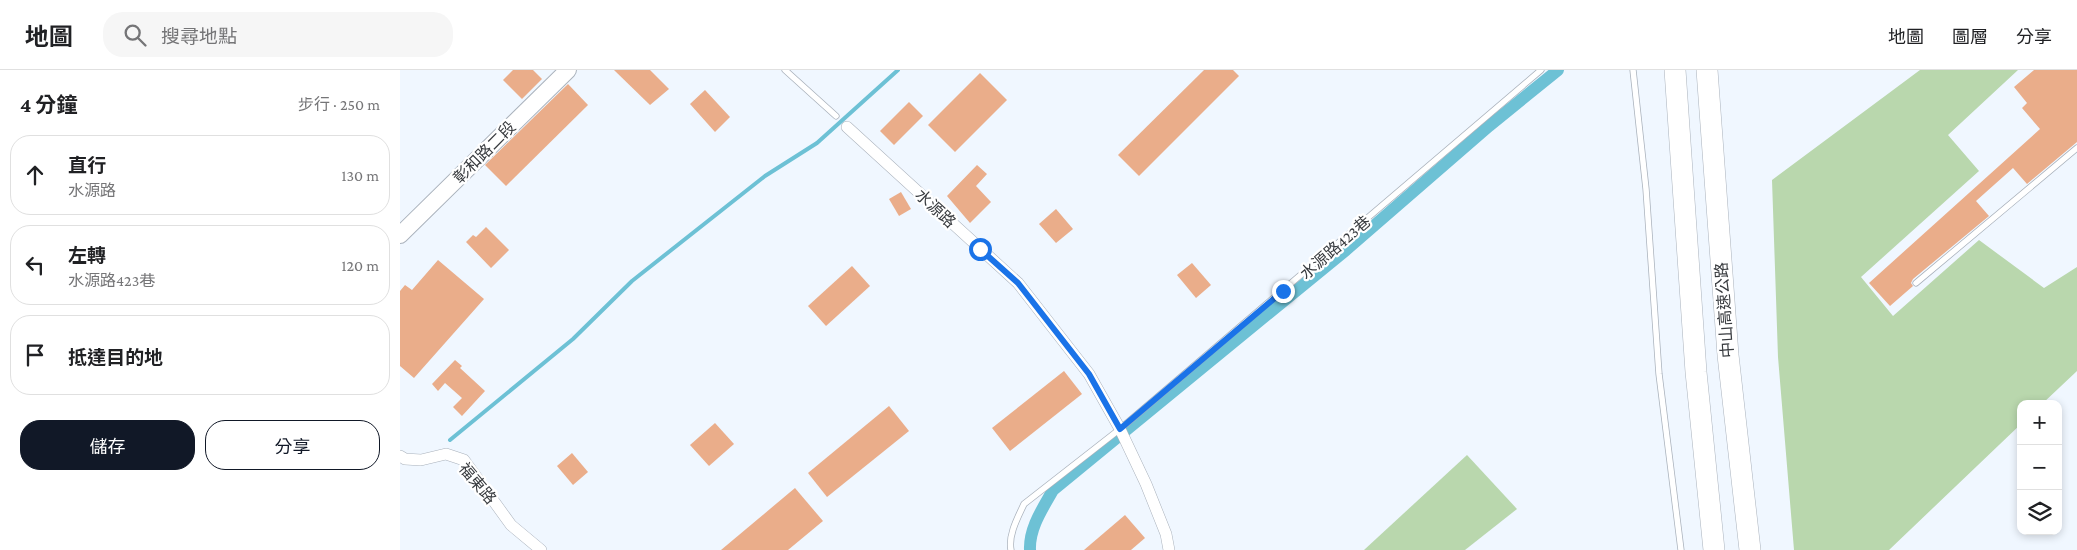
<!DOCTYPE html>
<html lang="zh-TW">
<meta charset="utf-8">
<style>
body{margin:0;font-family:"Crimson Pro","Noto Sans TC",serif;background:#f6f6f6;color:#202124}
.controls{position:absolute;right:15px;bottom:15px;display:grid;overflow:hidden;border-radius:10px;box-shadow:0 2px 8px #0003}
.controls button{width:45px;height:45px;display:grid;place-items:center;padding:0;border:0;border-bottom:1px solid #e0e0e0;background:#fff;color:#202124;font:25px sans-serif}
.stop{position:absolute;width:15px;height:15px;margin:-11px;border:4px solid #1a73e8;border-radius:50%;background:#fff}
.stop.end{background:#1a73e8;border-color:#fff;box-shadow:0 1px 5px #0008}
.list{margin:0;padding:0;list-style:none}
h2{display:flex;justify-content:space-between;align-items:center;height:65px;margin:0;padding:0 20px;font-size:21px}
h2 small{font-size:16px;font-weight:400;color:#757577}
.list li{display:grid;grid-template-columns:32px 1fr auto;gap:15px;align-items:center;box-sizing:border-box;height:80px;margin:0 10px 10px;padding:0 10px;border:1px solid #e0e0e0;border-radius:20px}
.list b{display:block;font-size:19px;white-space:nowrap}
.list p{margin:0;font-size:16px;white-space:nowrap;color:#757577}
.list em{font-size:16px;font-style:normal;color:#757577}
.actions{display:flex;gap:10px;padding:15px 20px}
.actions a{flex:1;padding:11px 0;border:1px solid #111827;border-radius:20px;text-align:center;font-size:18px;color:#111827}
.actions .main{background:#111827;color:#fff}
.icon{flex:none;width:28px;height:28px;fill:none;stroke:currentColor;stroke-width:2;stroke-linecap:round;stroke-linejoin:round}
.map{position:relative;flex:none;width:1677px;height:480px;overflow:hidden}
header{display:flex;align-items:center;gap:30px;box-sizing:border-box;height:70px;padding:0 25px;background:#fff;border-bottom:1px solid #e0e0e0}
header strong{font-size:24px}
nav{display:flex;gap:28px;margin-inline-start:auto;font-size:18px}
.search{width:350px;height:45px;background:#f6f6f6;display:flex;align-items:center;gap:12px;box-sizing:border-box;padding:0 18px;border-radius:20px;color:#757577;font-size:19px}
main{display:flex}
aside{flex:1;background:#fff}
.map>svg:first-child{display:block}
.green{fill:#b9d7ad}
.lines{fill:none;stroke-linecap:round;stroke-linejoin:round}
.stream{stroke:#6dc1d5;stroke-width:4}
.canal{stroke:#6dc1d5;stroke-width:12}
.building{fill:#eaad8a}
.lane-casing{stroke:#aab2bc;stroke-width:7}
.street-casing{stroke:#aab2bc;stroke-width:12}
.secondary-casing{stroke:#aab2bc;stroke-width:18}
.highway-casing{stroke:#aab2bc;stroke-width:22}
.lane{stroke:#fff;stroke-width:5.5}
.street{stroke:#fff;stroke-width:11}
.secondary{stroke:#fff;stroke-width:16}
.highway{stroke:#fff;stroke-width:21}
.route{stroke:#1a73e8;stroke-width:6}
.labels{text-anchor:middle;stroke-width:4.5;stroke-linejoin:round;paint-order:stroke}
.street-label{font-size:16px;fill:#383b3f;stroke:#fff}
</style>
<header>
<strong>地圖</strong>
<div class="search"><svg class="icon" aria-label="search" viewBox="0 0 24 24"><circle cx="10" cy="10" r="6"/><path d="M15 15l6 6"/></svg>搜尋地點</div>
<nav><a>地圖</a><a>圖層</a><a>分享</a></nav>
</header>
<main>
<aside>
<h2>4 分鐘<small>步行 · 250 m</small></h2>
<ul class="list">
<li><svg class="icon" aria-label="ahead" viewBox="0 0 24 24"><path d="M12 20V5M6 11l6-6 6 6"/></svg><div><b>直行</b><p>水源路</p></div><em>130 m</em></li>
<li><svg class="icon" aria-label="left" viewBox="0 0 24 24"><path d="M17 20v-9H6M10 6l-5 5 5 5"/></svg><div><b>左轉</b><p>水源路423巷</p></div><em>120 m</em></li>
<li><svg class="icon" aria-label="arrive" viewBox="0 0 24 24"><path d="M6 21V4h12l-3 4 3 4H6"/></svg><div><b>抵達目的地</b></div></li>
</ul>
<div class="actions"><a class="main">儲存</a><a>分享</a></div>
</aside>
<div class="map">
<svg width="1677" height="480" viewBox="0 0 1677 480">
<rect width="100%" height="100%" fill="#f0f7ff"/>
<g class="green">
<polygon points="1520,0 1618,0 1548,65 1579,101 1461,207 1493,246 1579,170 1644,218 1677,197 1677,301 1642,334 1621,334 1621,354 1489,480 1394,480 1378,287 1372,110"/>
<polygon points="1067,385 1117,439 1065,480 964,480"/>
</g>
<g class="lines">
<polyline class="stream" points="50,370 173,269 232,211 365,106 417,73 498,0"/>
<path class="canal" d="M630,480C629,458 643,438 653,420L946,180L1089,56L1158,0"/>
</g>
<g class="building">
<polygon points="113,0 133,0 142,9 122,29 103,10"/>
<polygon points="214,0 250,0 269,19 250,35"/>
<polygon points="804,0 833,0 839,6 739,106 718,85"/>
<polygon points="1634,0 1677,0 1677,72 1627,114 1613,98 1576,131 1589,146 1513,209 1511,213 1513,216 1490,236 1469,213 1640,59 1622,38 1627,33 1614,17"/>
<polygon points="580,3 607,30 555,82 528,55"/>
<polygon points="168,14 188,35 106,116 85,95"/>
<polygon points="305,20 330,47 315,62 290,34"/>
<polygon points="509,32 523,46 494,75 480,61"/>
<polygon points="577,95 587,104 576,116 591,132 570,153 547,126"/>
<polygon points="501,122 511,139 499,146 489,129"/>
<polygon points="656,139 673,159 656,173 639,154"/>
<polygon points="86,157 109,180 91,198 66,172 73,165 76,167"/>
<polygon points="38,190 84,229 14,308 0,296 0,221 5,215 12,220"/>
<polygon points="792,193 811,215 796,228 777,205"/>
<polygon points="452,196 470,216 426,256 408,236"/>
<polygon points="55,290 62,296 60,298 85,321 62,346 53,337 62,328 45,313 38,321 32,314"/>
<polygon points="664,301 682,324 610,381 592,358"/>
<polygon points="489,336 509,361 427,427 408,403"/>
<polygon points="315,353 334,374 309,396 290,375"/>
<polygon points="172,383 188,402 173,415 157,396"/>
<polygon points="395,418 423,451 388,480 321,480"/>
<polygon points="725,445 745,468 731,480 684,480"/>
</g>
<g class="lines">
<g class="lane-casing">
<g id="lane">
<polyline points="385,0 436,46"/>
<polyline points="1233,0 1246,119 1259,304 1281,480"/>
<polyline points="1516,213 1677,78"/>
<path d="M611,480C608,465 618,447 624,434L720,359L1141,0"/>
</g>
</g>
<g class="street-casing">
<g id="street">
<polyline points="447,57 618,213 689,304 720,359 746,414 766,464 769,480"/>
<polyline points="0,386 5,389 21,390 46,384 64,390 111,455 141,480"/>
</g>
</g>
<g class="secondary-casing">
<polyline id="secondary" points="0,165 168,0"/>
</g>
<g class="highway-casing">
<g id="highway">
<polyline points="1275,0 1296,302 1314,480"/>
<polyline points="1307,0 1328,285 1350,480"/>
</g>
</g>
<use href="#lane" class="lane"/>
<use href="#street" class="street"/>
<use href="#secondary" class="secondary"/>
<use href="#highway" class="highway"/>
</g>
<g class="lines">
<polyline class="route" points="580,179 618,213 689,304 720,359 883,221"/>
</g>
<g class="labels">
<g class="street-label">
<text transform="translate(84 82) rotate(-45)" y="6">彰和路二段</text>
<text transform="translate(536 138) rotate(43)" y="6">水源路</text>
<text transform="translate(935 177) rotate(-41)" y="6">水源路423巷</text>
<text transform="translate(1324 240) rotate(-94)" y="6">中山高速公路</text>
<text transform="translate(78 413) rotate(50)" y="6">福東路</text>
</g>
</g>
</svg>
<div class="controls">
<button>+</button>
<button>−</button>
<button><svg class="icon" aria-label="layers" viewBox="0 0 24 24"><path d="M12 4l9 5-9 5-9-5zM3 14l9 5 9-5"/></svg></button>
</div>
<div class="stop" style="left:580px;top:179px"></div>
<div class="stop end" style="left:883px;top:221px"></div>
</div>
</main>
